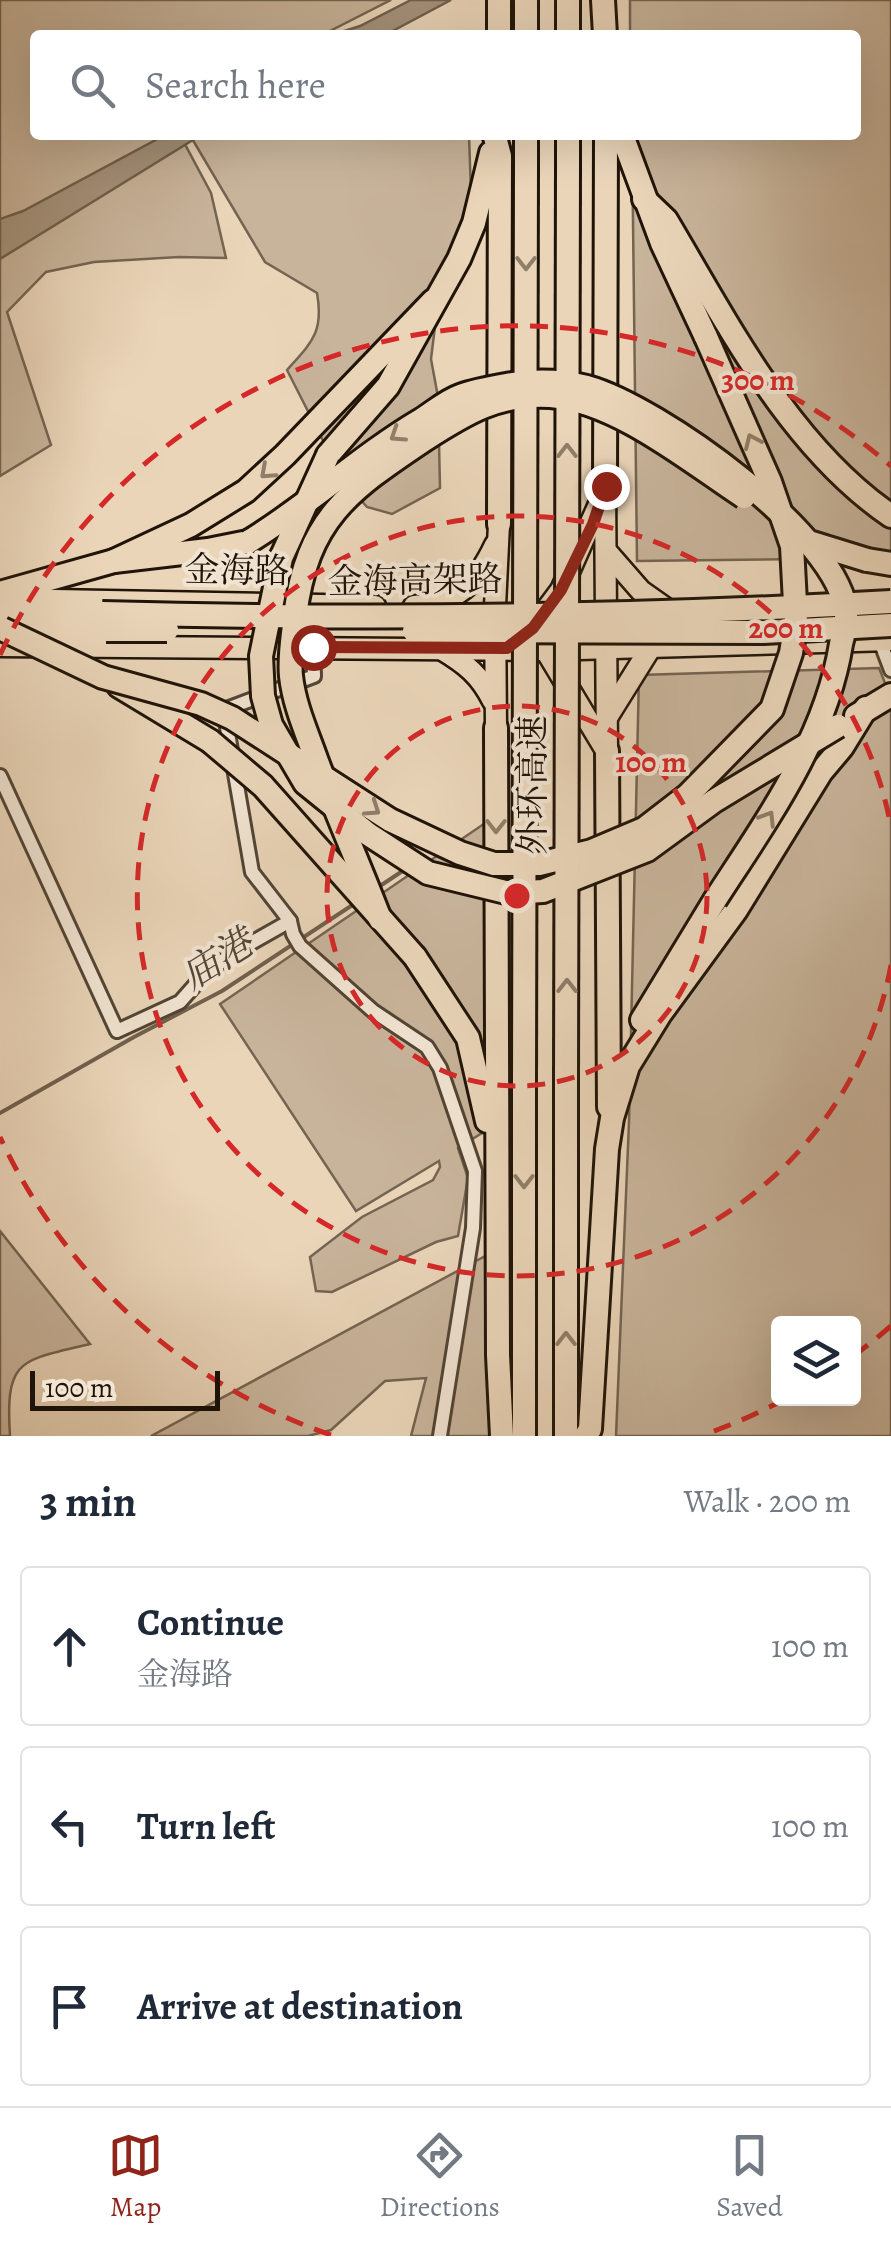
<!DOCTYPE html>
<meta charset="utf-8">
<style>
body{margin:0;font-family:Alegreya,"Noto Serif SC",serif;background:#f6f6f7;color:#1f2937}
.controls{position:absolute;right:30px;bottom:30px;display:grid;overflow:hidden;border-radius:10px;box-shadow:0 10px 40px #0002}
.controls button{width:90px;height:90px;display:grid;place-items:center;padding:0;border:0;border-bottom:2px solid #e0e1e3;background:#fff;color:#1f2937;font:50px sans-serif}
.scale{position:absolute;left:30px;bottom:25px;width:190px;box-sizing:border-box;padding-left:10px;border:5px solid #201408;border-top:0;font-size:28px;line-height:35px;white-space:nowrap;color:#201408;-webkit-text-stroke:8px #f1e4d2;paint-order:stroke}
.stop{position:absolute;width:30px;height:30px;margin:-22px;border:8px solid #8f2418;border-radius:50%;background:#fff}
.stop.end{background:#8f2418;border-color:#fff;box-shadow:0 2px 10px #0008}
.list{margin:0;padding:0;list-style:none}
h2{display:flex;justify-content:space-between;align-items:center;height:130px;margin:0;padding:0 40px;font-size:42px}
h2 small{font-size:32px;font-weight:400;color:#747a83}
.list li{display:grid;grid-template-columns:65px 1fr auto;gap:30px;align-items:center;box-sizing:border-box;height:160px;margin:0 20px 20px;padding:0 20px;border:2px solid #e0e1e3;border-radius:10px}
.list b{display:block;font-size:38px;white-space:nowrap}
.list p{margin:0;font-size:32px;white-space:nowrap;color:#747a83}
.list em{font-size:32px;font-style:normal;color:#747a83}
.icon{flex:none;width:55px;height:55px;fill:none;stroke:currentColor;stroke-width:2;stroke-linecap:round;stroke-linejoin:round}
.map{position:relative;flex:none;width:891px;height:1436px;overflow:hidden}
.search{position:absolute;background:#fff;box-shadow:0 10px 40px #0002;left:30px;right:30px;top:30px;height:110px;display:flex;align-items:center;gap:25px;box-sizing:border-box;padding:0 35px;border-radius:10px;color:#747a83;font-size:38px}
.sheet{height:670px;background:#fff}
nav{display:flex;justify-content:space-around;align-items:center;box-sizing:border-box;height:140px;border-top:2px solid #e0e1e3;background:#fff;font-size:28px;color:#747a83}
nav a{display:grid;justify-items:center;gap:5px}
nav .on{color:#8f2418}
.map>svg:first-child{display:block}
.green{fill:#c8b49b;stroke:#746452;stroke-width:2.5;fill-rule:evenodd}
.water{fill:#a5937d;stroke:#70604e;stroke-width:2.5}
.lines{fill:none;stroke-linecap:round;stroke-linejoin:round}
.stream{stroke:#70604e;stroke-width:4}
.street-casing{stroke:#524434;stroke-width:18}
.primary-casing{stroke:#201408;stroke-width:25}
.highway-casing{stroke:#201408;stroke-width:28}
.street{stroke:#f1e4d2;stroke-width:12}
.primary{stroke:#ead5b9;stroke-width:20}
.highway{stroke:#ead5b9;stroke-width:22}
.highway-bridge-casing{stroke:#201408;stroke-width:28;stroke-linecap:butt}
.highway-bridge{stroke:#ead5b9;stroke-width:22}
.oneway{stroke:#8f7e69}
.route{stroke:#8f2418;stroke-width:12}
.ring{fill:none;stroke:#d62828;stroke-width:5;stroke-dasharray:18 12}
.labels{text-anchor:middle;stroke-width:8;stroke-linejoin:round;paint-order:stroke}
.street-label{font-size:35px;fill:#201408;stroke:#f1e4d2}
.water-label{font-size:38px;font-style:italic;fill:#554737;stroke:#f1e4d2}
.centre{fill:#d62828;stroke:#f1e4d2;stroke-width:5}
.ring-label{font-size:30px;text-anchor:middle;font-weight:bold;fill:#d62828;stroke:#f1e4d2;stroke-width:8;stroke-linejoin:round;paint-order:stroke}
</style>
<div class="map">
<svg width="891" height="1436" viewBox="0 0 891 1436">
<rect width="100%" height="100%" fill="#ead5b9"/>
<filter id="stains"><feTurbulence type="fractalNoise" baseFrequency=".002" numOctaves="4"/><feColorMatrix values="0 0 0 0 .2 0 0 0 0 .09 0 0 0 0 .02 0 0 0 .5 -.17"/></filter>
<radialGradient id="worn" r=".72"><stop offset=".6" stop-color="#630" stop-opacity="0"/><stop offset="1" stop-color="#630" stop-opacity=".3"/></radialGradient>
<g class="green">
<polygon points="0,0 391,0 322,35 35,35 35,135 180,135 211,193 226,258 179,257 94,262 46,272 7,312 51,445 0,476"/>
<polygon points="630,0 891,0 891,558 637,561 632,135 856,135 856,35 630,35"/>
<path d="M195,135H469L473,251L443,262L431,359L438,397L440,488L392,514L367,507L343,480L287,370C312,342 324,332 317,293L265,262L191,137Z"/>
<path d="M879,668L891,698V1436H616L629,1122L639,675ZM778,1324H854V1398H778Z"/>
<polygon points="491,819 490,1128 458,1148 468,1178 458,1236 436,1242 332,1292 316,1291 310,1257 362,1217 433,1180 440,1167 439,1161 356,1211 220,1004"/>
<path d="M0,1231L90,1344C20,1361 5,1358 10,1436H0Z"/>
<polygon points="489,1254 491,1436 411,1436 426,1378 385,1381 331,1430 308,1436 151,1436"/>
</g>
<g class="water">
<polygon points="411,0 451,0 385,35 332,35 360,26"/>
<polygon points="165,135 201,135 0,259 0,219 23,211"/>
</g>
<g class="lines">
<g class="stream">
<polyline points="377,888 407,868"/>
<polyline points="0,1113 134,1037 222,991 357,902"/>
</g>
<g class="street-casing">
<g id="street">
<polyline points="880,641 891,670"/>
<polyline points="313,647 314,676 224,710 252,872 290,921 293,934 300,946 373,1011 427,1047 440,1068 475,1171 473,1228 440,1436"/>
<polyline points="0,776 117,1031 180,1002 203,976 230,955 290,921"/>
</g>
</g>
<g class="primary-casing">
<g id="primary">
<polyline points="605,486 607,751"/>
<polyline points="607,552 641,591 668,610"/>
<polyline points="0,599 375,606"/>
<path d="M414,606C458,602 476,585 495,545"/>
<polyline points="534,626 561,590 600,502"/>
<polyline points="539,639 604,747"/>
<polyline points="0,646 544,650 891,640"/>
<path d="M441,649C466,664 480,675 493,701"/>
<polyline points="608,716 651,647"/>
<polyline points="496,728 495,606 499,524"/>
</g>
</g>
<g class="highway-casing">
<g id="highway">
<polyline points="499,0 499,35"/>
<polyline points="603,0 605,35"/>
<polyline points="526,35 526,0"/>
<polyline points="568,35 568,0"/>
<polyline points="622,135 662,243 706,337"/>
<polyline points="495,137 500,156 499,524"/>
<polyline points="526,165 526,135"/>
<polyline points="568,165 568,135"/>
<path d="M644,199L666,220C728,324 789,446 891,516"/>
<polyline points="328,455 388,386 459,259 474,223 491,153"/>
<polyline points="605,486 606,135"/>
<polyline points="867,560 891,564"/>
<polyline points="114,561 191,525 246,491 285,455 433,301"/>
<polyline points="0,593 114,561 208,550 248,542"/>
<polyline points="0,610 102,613"/>
<polyline points="0,629 106,630"/>
<polyline points="119,686 210,741"/>
<polyline points="856,716 891,695"/>
<polyline points="496,728 498,1355 502,1436"/>
<polyline points="607,751 609,1107"/>
<polyline points="415,957 468,1038 487,1121"/>
<polyline points="642,1020 715,900"/>
<polyline points="524,1436 524,1084"/>
<polyline points="566,1436 566,1084"/>
<polyline points="586,1436 590,1429 607,1149 612,1118 628,1066 660,1014 736,910 821,772 842,747 866,708"/>
</g>
</g>
<use href="#street" class="street"/>
<use href="#primary" class="primary"/>
<use href="#highway" class="highway"/>
<g class="highway-bridge-casing">
<g id="highway-bridge">
<polyline points="328,455 281,558 261,656 263,696 271,725 305,783 368,834 428,873 510,893 543,891 647,850 714,801 838,726"/>
<path d="M248,542C309,505 360,456 421,420C434,412 446,401 460,396C476,390 495,387 512,384C537,380 562,381 587,387C657,406 842,537 846,614C847,623 843,635 841,644C826,739 766,821 715,900"/>
<polyline points="812,543 867,560"/>
<path d="M102,613C365,620 629,617 891,602"/>
<polyline points="2,629 103,677 201,704 232,718 390,820 460,853 494,864 539,864 592,851 644,829 688,795 772,709 791,653 796,622 792,546 770,482 706,337"/>
<polyline points="106,630 167,630"/>
<polyline points="414,631 764,632 891,625"/>
<polyline points="210,741 263,786 415,957"/>
<path d="M380,919C359,864 335,811 315,756C306,731 294,704 291,676C289,656 293,636 295,616C307,519 348,491 424,440C466,413 498,393 550,396C617,401 689,461 744,497"/>
<polyline points="524,1084 526,165"/>
<polyline points="566,1084 568,165"/>
</g>
</g>
<use href="#highway-bridge" class="highway-bridge"/>
</g>
<defs><path id="oneway-chevron" d="M-2-3.5L2.5 0L-2 3.5" fill="none" stroke-width="1.6" stroke-linecap="round" stroke-linejoin="round" transform="scale(2.5)"/></defs>
<g class="oneway">
<use href="#oneway-chevron" transform="translate(526 263) rotate(90)"/>
<use href="#oneway-chevron" transform="translate(397 435) rotate(147)"/>
<use href="#oneway-chevron" transform="translate(752 441) rotate(-114)"/>
<use href="#oneway-chevron" transform="translate(567 451) rotate(-90)"/>
<use href="#oneway-chevron" transform="translate(267 472) rotate(138)"/>
<use href="#oneway-chevron" transform="translate(373 809) rotate(34)"/>
<use href="#oneway-chevron" transform="translate(768 818) rotate(-58)"/>
<use href="#oneway-chevron" transform="translate(496 826) rotate(90)"/>
<use href="#oneway-chevron" transform="translate(567 986) rotate(-90)"/>
<use href="#oneway-chevron" transform="translate(524 1181) rotate(90)"/>
<use href="#oneway-chevron" transform="translate(566 1339) rotate(-90)"/>
</g>
<g class="lines">
<polyline class="route" points="313,647 507,648 533,628 561,590 593,524 606,486"/>
</g>
<g class="ring">
<circle cx="517" cy="896" r="190"/>
<path d="M891 965A380 380 0 1 1 891 827"/>
<path d="M891 1326A570 570 0 0 1 856 1354M785 1399A570 570 0 0 1 703 1435M331 1435A570 570 0 0 1 0 1137M0 655A570 570 0 0 1 891 466"/>
</g>
<g class="labels">
<g class="street-label">
<text transform="translate(237 570) rotate(1)" y="12">金海路</text>
<text transform="translate(415 580) rotate(-1)" y="12">金海高架路</text>
<text transform="translate(532 785) rotate(-90)" y="12">外环高速</text>
</g>
<g class="water-label">
<text transform="translate(217 959) rotate(-32)" y="13">庙港</text>
</g>
</g>
<circle cx="517" cy="896" r="15" class="centre"/>
<g class="ring-label">
<text x="758" y="390">300 m</text>
<text x="786" y="638">200 m</text>
<text x="651" y="772">100 m</text>
</g>
<rect width="100%" height="100%" filter="url(#stains)"/>
<rect width="100%" height="100%" fill="url(#worn)"/>
</svg>
<div class="controls">
<button><svg class="icon" aria-label="layers" viewBox="0 0 24 24"><path d="M12 4l9 5-9 5-9-5zM3 14l9 5 9-5"/></svg></button>
</div>
<div class="scale">100 m</div>
<div class="stop" style="left:313px;top:647px"></div>
<div class="stop end" style="left:606px;top:486px"></div>
<div class="search"><svg class="icon" aria-label="search" viewBox="0 0 24 24"><circle cx="10" cy="10" r="6"/><path d="M15 15l6 6"/></svg>Search here</div>
</div>
<section class="sheet">
<h2>3 min<small>Walk · 200 m</small></h2>
<ul class="list">
<li><svg class="icon" aria-label="ahead" viewBox="0 0 24 24"><path d="M12 20V5M6 11l6-6 6 6"/></svg><div><b>Continue</b><p>金海路</p></div><em>100 m</em></li>
<li><svg class="icon" aria-label="left" viewBox="0 0 24 24"><path d="M17 20v-9H6M10 6l-5 5 5 5"/></svg><div><b>Turn left</b></div><em>100 m</em></li>
<li><svg class="icon" aria-label="arrive" viewBox="0 0 24 24"><path d="M6 21V4h12l-3 4 3 4H6"/></svg><div><b>Arrive at destination</b></div></li>
</ul>
</section>
<nav>
<a class="on"><svg class="icon" aria-label="map" viewBox="0 0 24 24"><path d="M3 6l6-2 6 2 6-2v14l-6 2-6-2-6 2zM9 4v14M15 6v14"/></svg>Map</a>
<a><svg class="icon" aria-label="directions" viewBox="0 0 24 24"><path d="M12 3l9 9-9 9-9-9zM9 14v-3h6M13 9l2 2-2 2"/></svg>Directions</a>
<a><svg class="icon" aria-label="saved" viewBox="0 0 24 24"><path d="M7 4h10v16l-5-4-5 4z"/></svg>Saved</a>
</nav>
